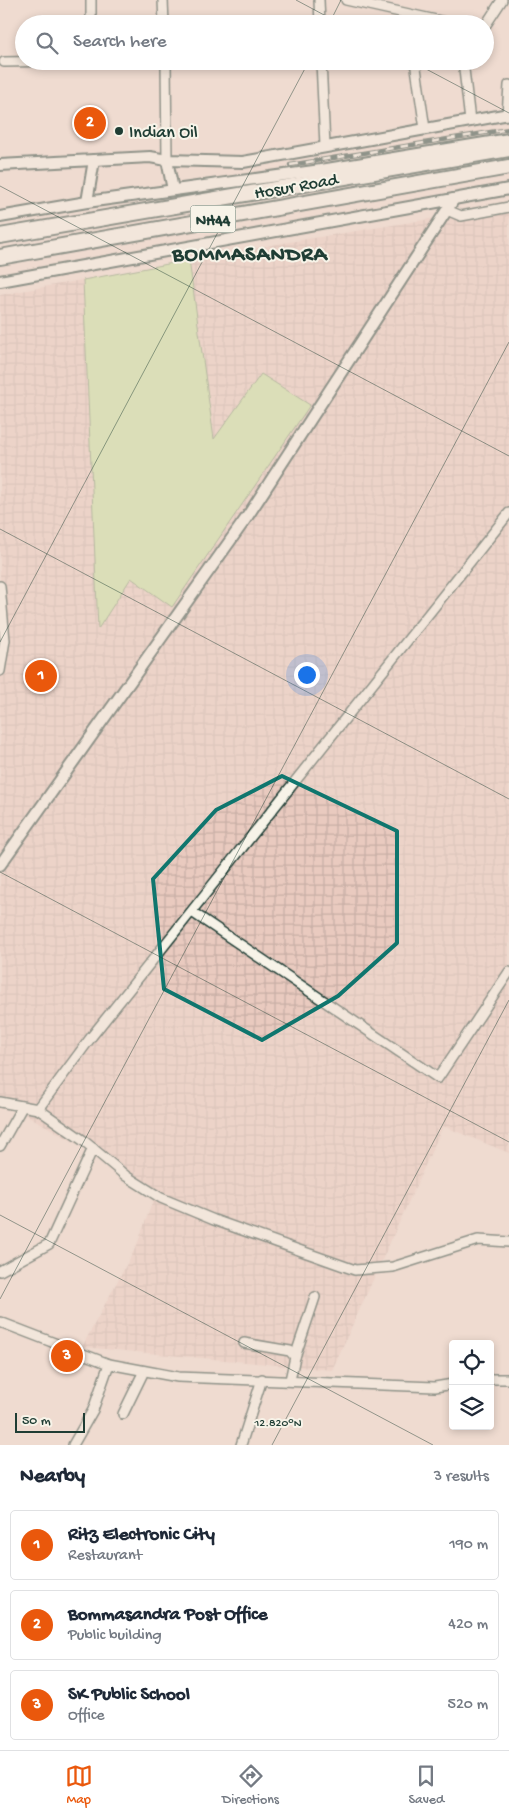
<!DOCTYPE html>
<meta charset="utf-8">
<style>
body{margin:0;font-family:"Gochi Hand",sans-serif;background:#f2f2f3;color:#1f2937}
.controls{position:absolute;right:15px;bottom:15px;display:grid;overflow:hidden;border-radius:5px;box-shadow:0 2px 8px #0003}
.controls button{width:45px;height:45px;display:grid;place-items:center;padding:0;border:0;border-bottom:1px solid #e0e1e3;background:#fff;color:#1f2937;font:25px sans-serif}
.scale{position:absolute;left:15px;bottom:12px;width:70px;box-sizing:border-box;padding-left:5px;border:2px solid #1f3d34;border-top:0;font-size:14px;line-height:18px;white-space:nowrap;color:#1f3d34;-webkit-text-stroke:4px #f7f3e8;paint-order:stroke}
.you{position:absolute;left:306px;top:674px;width:18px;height:18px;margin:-12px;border:4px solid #fff;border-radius:50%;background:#1a73e8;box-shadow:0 0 0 8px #1a73e833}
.badge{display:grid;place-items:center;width:32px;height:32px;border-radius:50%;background:#ea580c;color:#fff;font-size:16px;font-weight:700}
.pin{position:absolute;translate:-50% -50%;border:2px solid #fff;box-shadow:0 1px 5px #0006}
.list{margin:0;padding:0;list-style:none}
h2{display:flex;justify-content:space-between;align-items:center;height:65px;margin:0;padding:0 20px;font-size:21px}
h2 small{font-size:16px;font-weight:400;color:#747a83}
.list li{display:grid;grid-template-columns:32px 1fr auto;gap:15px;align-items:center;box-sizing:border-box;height:70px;margin:0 10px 10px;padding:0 10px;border:1px solid #e0e1e3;border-radius:5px}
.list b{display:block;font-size:19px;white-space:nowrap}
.list p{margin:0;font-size:16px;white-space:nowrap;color:#747a83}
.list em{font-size:16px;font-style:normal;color:#747a83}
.icon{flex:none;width:28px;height:28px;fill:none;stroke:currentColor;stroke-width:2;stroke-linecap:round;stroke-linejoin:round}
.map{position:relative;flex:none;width:509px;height:1445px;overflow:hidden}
.search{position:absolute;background:#fff;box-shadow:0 2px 8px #0003;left:15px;right:15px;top:15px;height:55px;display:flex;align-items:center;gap:12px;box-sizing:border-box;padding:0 18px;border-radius:28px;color:#747a83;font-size:19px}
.sheet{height:305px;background:#fff}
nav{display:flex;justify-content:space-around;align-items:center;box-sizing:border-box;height:70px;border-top:1px solid #e0e1e3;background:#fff;font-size:14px;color:#747a83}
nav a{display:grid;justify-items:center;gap:2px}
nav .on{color:#ea580c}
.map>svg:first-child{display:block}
.industrial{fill:url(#industrial-grid)}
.grass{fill:#c4e39b;stroke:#729068}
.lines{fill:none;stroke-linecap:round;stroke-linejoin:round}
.minor-casing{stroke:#1f3d34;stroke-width:12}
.tertiary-casing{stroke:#1f3d34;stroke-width:14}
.trunk-casing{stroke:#1f3d34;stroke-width:18}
.minor{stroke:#f7f3e8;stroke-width:9}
.tertiary{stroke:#f7f3e8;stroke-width:10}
.trunk{stroke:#f7f3e8;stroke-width:14}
.rail-casing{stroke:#1f3d34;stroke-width:4.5}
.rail{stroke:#f7f3e8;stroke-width:2.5;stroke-dasharray:8;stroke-linecap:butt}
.marked{fill:none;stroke:#0f766e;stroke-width:4;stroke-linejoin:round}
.ticks{fill:none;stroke:#1f3d34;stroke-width:1;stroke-opacity:0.45}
.poi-dot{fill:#1f3d34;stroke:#f7f3e8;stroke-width:2}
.labels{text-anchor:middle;stroke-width:4;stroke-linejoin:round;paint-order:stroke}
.shield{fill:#f7f3e8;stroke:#60746a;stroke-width:1}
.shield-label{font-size:16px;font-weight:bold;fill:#1f3d34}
.poi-label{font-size:18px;fill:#1f3d34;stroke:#f7f3e8;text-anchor:start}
.street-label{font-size:18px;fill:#1f3d34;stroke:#f7f3e8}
.district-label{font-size:22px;font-weight:bold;letter-spacing:1px;fill:#1f3d34;stroke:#f7f3e8}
.ticks-label{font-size:12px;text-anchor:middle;fill:#1f3d34;stroke:#f7f3e8;stroke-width:4;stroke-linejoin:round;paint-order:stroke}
</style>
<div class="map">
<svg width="509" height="1445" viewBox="0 0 509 1445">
<defs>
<pattern id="industrial-grid" width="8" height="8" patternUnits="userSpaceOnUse" patternTransform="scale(1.25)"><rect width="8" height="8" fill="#e9cabf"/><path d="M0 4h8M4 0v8" fill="none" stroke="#c7aea5"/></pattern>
</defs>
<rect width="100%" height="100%" fill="#efdbd0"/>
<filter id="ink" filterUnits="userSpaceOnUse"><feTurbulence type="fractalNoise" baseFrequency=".02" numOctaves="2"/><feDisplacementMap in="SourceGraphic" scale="10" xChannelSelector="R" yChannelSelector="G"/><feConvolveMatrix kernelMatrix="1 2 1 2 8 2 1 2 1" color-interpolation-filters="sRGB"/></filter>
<g filter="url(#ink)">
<polygon class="industrial" points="509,206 509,1153 443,1126 332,1370 82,1347 137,1245 157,1189 0,1100 0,295 283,243"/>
<polygon class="grass" points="189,260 214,439 261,374 310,405 172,607 131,578 98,629 83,280"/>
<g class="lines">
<g class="minor-casing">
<g id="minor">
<polyline points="91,0 91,24"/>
<polyline points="163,0 164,24"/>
<polyline points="319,0 320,24"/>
<polyline points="346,0 454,24"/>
<polyline points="485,26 502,0"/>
<polyline points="166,61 167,160"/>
<polyline points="321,61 325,146"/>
<polyline points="415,61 425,129"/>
<polyline points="463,61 470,121"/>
<polyline points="4,62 62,61"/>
<polyline points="507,115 509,85"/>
<polyline points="447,210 461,216 509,207"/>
<polyline points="0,586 5,640 0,671"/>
<polyline points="192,912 438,1078 509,972"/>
<polyline points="0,1102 38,1109 84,1141 126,1176 161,1198 214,1220 355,1270 393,1267 478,1240 509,1242"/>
<polyline points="38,1109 92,1036 509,513"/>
<polyline points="0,1146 22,1107"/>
<polyline points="0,1271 49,1244 93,1148"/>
<polyline points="0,1322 109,1364 178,1377 435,1387 453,1384"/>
<polyline points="244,1343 290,1351 295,1357 290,1380"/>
<polyline points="295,1357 315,1297"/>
<polyline points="490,1379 509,1379"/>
<polyline points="123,1414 144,1371"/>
<polyline points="73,1445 93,1410 109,1364"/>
<polyline points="241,1445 262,1379"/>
</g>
</g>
<g class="tertiary-casing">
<g id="tertiary">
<polyline points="167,160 173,190"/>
<polyline points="0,165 150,157 167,160 243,162 509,114"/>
<polyline points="87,202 94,160"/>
<polyline points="0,217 87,202 321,170 509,139"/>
<polyline points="0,281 509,189"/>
<polyline points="0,865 247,517 454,199"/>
</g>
</g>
<g class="trunk-casing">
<g id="trunk">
<polyline points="0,236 509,149"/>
<polyline points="0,257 509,167"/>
</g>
</g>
<use href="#minor" class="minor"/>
<use href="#tertiary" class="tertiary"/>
<use href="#trunk" class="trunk"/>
<g class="rail-casing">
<polyline id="rail" points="290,165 509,129"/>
</g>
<use href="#rail" class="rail"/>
</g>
</g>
<path d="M0 0H509V1445H0ZM282,776L397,831V943L338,996L262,1040L164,989L153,879L216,810Z" fill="#efdbd0" fill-opacity=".55" fill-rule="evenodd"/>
<path class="marked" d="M282,776L397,831V943L338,996L262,1040L164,989L153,879L216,810Z"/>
<path class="ticks" d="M296,0L341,24M329,24L341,0M411,61L509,113M0,186L509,456M0,529L509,799M0,642L309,61M0,872L509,1142M0,1215L433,1445M0,1299L509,342M272,1445L509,1000"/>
<circle class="poi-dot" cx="119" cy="131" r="5"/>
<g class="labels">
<rect class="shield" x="190.5" y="205.5" width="45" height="27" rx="4"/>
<g class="shield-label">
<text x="213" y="225">NH44</text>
</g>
<g class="poi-label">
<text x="129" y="137">Indian Oil</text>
</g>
<g class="street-label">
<text transform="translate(296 185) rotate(-10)" y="6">Hosur Road</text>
</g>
<g class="district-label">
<text x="250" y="260">BOMMASANDRA</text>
</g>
</g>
<g class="ticks-label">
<text x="278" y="1426">12.820°N</text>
</g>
</svg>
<div class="controls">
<button><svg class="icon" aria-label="locate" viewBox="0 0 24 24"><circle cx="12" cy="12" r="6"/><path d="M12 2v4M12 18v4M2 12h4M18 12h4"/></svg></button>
<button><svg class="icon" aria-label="layers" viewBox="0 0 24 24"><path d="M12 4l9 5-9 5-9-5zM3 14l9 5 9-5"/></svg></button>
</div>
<div class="scale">50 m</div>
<div class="you"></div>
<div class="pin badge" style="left:41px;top:676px">1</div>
<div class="pin badge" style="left:90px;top:123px">2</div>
<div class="pin badge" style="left:67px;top:1356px">3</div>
<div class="search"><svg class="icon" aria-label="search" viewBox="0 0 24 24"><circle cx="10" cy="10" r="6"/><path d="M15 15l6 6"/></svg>Search here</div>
</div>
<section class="sheet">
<h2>Nearby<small>3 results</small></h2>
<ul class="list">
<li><span class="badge">1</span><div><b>Ritz Electronic City</b><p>Restaurant</p></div><em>190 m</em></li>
<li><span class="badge">2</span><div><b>Bommasandra Post Office</b><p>Public building</p></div><em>420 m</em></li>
<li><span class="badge">3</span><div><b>SK Public School</b><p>Office</p></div><em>520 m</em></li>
</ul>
</section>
<nav>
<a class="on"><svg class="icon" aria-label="map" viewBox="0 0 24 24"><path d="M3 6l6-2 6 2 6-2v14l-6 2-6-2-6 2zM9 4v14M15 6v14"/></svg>Map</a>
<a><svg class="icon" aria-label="directions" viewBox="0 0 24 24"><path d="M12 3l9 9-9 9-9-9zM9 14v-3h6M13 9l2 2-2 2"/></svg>Directions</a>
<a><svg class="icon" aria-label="saved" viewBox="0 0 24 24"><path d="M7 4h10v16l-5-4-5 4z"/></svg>Saved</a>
</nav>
